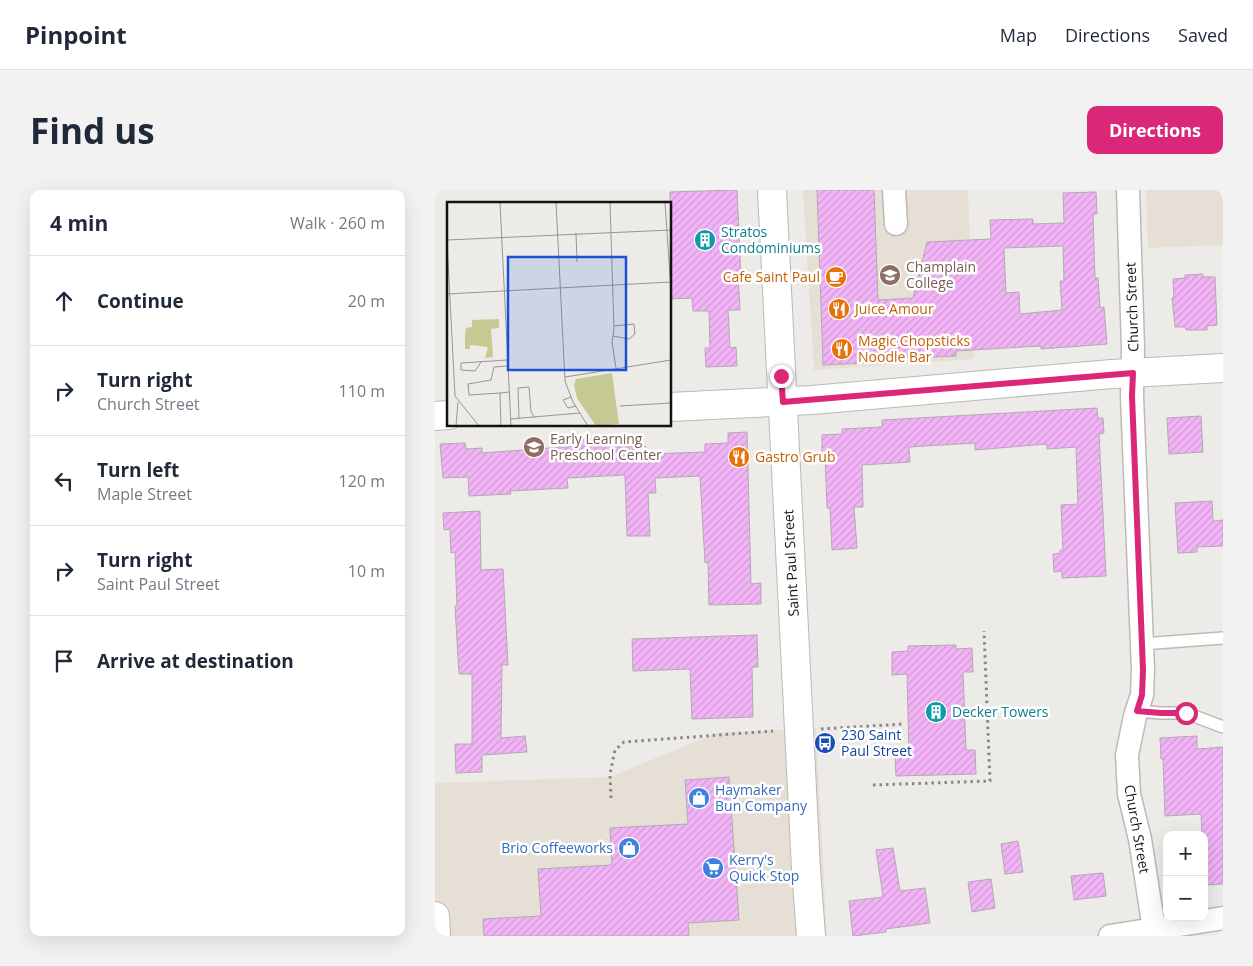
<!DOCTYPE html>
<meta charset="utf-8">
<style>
body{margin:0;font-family:"Open Sans",sans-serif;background:#f2f2f3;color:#1f2937}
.controls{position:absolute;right:15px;bottom:15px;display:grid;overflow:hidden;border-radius:10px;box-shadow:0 5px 20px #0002}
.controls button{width:45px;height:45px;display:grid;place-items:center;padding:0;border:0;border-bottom:1px solid #e0e1e3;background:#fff;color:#1f2937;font:25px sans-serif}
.stop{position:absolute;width:15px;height:15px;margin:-11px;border:4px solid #db2777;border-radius:50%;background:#fff}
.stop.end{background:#db2777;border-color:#fff;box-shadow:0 1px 5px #0008}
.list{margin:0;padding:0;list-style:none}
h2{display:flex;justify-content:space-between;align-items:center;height:65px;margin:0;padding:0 20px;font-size:21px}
h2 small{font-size:16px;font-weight:400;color:#747a83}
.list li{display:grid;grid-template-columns:32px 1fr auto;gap:15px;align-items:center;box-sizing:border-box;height:90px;padding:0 20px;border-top:1px solid #e0e1e3}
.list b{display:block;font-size:19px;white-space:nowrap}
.list p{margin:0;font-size:16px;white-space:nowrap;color:#747a83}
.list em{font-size:16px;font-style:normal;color:#747a83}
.icon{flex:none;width:28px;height:28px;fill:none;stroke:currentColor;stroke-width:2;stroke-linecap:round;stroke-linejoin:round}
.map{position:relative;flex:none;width:788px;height:746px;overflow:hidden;border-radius:10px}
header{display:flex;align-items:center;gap:30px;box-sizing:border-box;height:70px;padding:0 25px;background:#fff;border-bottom:1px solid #e0e1e3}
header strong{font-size:24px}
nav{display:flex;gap:28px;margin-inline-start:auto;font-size:18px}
.intro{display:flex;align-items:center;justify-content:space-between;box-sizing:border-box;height:120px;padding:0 30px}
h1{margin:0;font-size:35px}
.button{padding:12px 22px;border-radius:10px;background:#db2777;color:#fff;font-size:18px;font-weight:700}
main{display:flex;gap:30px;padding:0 30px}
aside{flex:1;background:#fff;border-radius:10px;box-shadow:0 5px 20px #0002}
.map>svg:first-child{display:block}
.built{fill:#e6dfd5}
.building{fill:url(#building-hatch);stroke:#afacaf;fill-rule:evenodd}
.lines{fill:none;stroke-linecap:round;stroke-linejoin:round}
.lane-casing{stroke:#bcb9b6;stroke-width:14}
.street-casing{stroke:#bcb9b6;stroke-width:25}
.secondary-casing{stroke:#bcb9b6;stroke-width:30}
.path{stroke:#888784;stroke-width:3;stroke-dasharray:2.5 4;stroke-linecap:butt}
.lane{stroke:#fff;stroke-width:11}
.street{stroke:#fff;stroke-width:22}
.secondary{stroke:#fff;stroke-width:28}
.route{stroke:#db2777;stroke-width:6}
.labels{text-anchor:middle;stroke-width:5;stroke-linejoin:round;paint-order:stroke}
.culture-label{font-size:14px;fill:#0d838f;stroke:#fff;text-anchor:start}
.education-label{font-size:14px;fill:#785e54;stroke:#fff;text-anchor:start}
.food-label{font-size:14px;fill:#c56008;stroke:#fff;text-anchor:start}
.street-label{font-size:14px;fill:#131311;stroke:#fff}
.transit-label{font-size:14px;fill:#164399;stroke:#fff;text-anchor:start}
.shop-label{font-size:14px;fill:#366cbe;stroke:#fff;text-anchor:start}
.inset-road{fill:none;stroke:#969591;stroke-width:1}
.view{fill:#1d4ed8;fill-opacity:0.15;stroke:#1d4ed8;stroke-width:2.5}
.inset-edge{fill:none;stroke:#131311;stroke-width:2.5}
</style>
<header>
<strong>Pinpoint</strong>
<nav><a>Map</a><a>Directions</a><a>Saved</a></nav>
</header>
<div class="intro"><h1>Find us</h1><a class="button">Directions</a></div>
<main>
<aside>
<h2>4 min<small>Walk · 260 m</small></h2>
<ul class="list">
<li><svg class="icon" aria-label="ahead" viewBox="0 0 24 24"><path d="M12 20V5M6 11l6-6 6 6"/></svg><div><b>Continue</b></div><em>20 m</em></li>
<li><svg class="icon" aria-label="right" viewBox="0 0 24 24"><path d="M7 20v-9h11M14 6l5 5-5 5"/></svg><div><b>Turn right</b><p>Church Street</p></div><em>110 m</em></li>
<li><svg class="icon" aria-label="left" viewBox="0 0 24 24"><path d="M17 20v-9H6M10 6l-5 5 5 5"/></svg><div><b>Turn left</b><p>Maple Street</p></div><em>120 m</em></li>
<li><svg class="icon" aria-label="right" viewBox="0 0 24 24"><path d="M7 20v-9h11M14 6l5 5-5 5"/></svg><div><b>Turn right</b><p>Saint Paul Street</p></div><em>10 m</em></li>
<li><svg class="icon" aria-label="arrive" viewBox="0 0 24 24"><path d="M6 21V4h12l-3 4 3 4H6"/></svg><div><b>Arrive at destination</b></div></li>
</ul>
</aside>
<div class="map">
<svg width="788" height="746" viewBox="0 0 788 746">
<defs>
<pattern id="building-hatch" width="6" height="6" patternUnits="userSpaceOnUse" patternTransform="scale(1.25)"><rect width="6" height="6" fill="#f2b4f7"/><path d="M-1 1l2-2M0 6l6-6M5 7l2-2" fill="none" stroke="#cf9ad3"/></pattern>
</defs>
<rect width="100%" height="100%" fill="#edebe7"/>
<g class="built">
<polygon points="368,0 533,0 539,169 379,180"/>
<polygon points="711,0 788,0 788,55 713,58"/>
<polygon points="381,538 392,746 0,746 0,593 175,587 282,543"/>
</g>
<g class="building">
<polygon points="302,0 306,86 303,86 305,120 293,120 295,158 301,157 302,176 271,177 270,158 275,158 274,121 258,121 257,108 235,109 235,2"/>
<path d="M382,0H439L443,110L478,108L492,52L556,49L555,30L598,29V34L629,33L628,3L661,2L662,24H658L660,88H663L665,118L669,117L672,154L606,159V156L521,161V166L431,170V173L388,175ZM628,56L629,91H625L627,120L585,124L584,102L571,103L569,58Z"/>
<polygon points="768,84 768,87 780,87 782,135 772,136 772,140 751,140 750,137 740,137 737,108 739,107 738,89 750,88 750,85"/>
<polygon points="662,218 663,228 668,228 669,243 664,244 671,386 627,388 627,381 619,382 618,364 625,363 625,360 628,360 626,315 643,314 641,257 612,259 612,254 540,260 540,253 474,257 475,272 427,275 428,317 419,317 422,358 397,360 395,318 392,318 390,266 387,266 387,245 407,244 407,239 447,237 447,230"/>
<polygon points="766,226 768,262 734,264 732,228"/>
<polygon points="312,242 316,394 326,393 326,414 274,415 273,372 270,373 265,286 220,288 221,303 213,303 215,346 192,346 190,285 132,288 133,298 75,301 76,304 34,306 33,287 8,288 5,254 30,253 31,259 47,258 47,263 141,256 141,249 173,248 174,257 211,256 211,264 270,262 270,254 293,253 293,243"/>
<polygon points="777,311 778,331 788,330 788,356 762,357 762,362 743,363 740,313"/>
<polygon points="45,321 46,380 68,379 73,475 67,475 66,548 90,546 92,562 47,565 47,582 21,583 20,554 37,554 37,484 24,484 20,416 22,416 20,362 16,363 15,339 9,340 8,323"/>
<polygon points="322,445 323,477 317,477 318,527 257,529 255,479 198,481 197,449"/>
<polygon points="521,455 521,459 537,458 538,482 528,482 531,560 540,560 541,584 461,586 460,566 474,565 472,484 457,485 457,462 473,461 473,456"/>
<polygon points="762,546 762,559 788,557 788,694 769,695 769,645 767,645 766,624 730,626 728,569 726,569 725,548"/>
<polygon points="294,587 304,730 253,733 254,746 49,746 48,729 106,726 103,679 177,675 175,638 253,634 250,590"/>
<polygon points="583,651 588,682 570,684 566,654"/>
<polygon points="458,658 465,701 490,698 495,733 451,739 451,742 418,746 414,711 448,707 441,660"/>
<polygon points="668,683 671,706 639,710 636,686"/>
<polygon points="556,689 560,718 537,722 533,692"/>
</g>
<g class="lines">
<g class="lane-casing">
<g id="lane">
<polyline points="707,454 788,448"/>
<polyline points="701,521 726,523 751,523 788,537"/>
</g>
</g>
<g class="street-casing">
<g id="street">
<polyline points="459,0 461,34"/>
<polyline points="693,0 698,158 697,206 708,480 707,505 700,526 692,565 694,604 705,649 719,739"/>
<polyline points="675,746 788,728"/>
</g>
</g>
<g class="secondary-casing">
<g id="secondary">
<polyline points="337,0 371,679 376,746"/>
<polyline points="235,217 377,210 677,184 788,178"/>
<polyline points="0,226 14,225"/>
<polyline points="0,726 1,746"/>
</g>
</g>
<g class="path">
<polyline points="386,539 468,534"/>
<polyline points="438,595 555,591 549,441"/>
<polyline points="176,608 175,584 180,560 189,552 338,541"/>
</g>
<use href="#lane" class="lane"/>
<use href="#street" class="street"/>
<use href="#secondary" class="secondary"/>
</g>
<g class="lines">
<polyline class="route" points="346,186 348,212 698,183 697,206 708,480 707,505 702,521 726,523 751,523"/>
</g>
<defs>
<g id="building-disc" transform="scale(1.125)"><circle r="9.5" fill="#0f9aa8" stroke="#fff"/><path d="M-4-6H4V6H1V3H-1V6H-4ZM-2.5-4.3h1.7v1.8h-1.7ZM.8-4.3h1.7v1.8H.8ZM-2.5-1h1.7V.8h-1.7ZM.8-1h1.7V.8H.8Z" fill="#fff"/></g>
<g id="university-disc" transform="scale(1.125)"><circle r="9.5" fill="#8d6e63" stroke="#fff"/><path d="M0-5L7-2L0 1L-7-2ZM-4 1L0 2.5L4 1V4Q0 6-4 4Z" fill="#fff"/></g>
<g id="cafe-disc" transform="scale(1.125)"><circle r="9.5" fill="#e8710a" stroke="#fff"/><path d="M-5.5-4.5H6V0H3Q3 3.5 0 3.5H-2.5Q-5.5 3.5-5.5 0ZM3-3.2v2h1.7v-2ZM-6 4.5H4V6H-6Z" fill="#fff"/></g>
<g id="restaurant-disc" transform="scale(1.125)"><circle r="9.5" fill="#e8710a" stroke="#fff"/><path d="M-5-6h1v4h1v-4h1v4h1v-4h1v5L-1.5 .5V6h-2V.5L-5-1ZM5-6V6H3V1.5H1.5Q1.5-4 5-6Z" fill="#fff"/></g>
<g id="school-disc" transform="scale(1.125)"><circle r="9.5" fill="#8d6e63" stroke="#fff"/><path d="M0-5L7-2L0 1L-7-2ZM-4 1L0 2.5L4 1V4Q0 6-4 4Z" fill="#fff"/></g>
<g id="bus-disc" transform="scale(1.125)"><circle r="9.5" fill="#1a4fb4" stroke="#fff"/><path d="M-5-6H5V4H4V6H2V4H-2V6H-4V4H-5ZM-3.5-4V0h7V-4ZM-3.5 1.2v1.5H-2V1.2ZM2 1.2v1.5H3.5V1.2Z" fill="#fff"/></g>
<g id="shop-disc" transform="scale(1.125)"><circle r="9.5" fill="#3f7fe0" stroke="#fff"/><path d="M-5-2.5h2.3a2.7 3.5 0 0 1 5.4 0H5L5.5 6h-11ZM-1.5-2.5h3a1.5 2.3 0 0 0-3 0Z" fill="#fff"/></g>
<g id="supermarket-disc" transform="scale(1.125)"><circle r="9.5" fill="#3f7fe0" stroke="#fff"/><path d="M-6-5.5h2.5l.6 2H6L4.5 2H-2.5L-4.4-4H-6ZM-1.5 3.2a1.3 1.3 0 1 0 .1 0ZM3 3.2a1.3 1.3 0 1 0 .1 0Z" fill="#fff"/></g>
</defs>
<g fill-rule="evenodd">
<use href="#building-disc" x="270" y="50"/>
<use href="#university-disc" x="455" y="85"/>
<use href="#cafe-disc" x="401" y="87"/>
<use href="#restaurant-disc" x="404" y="119"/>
<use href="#restaurant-disc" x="407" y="159"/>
<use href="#school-disc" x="99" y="257"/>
<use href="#restaurant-disc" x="304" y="267"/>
<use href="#building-disc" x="501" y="522"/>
<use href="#bus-disc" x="390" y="553"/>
<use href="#shop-disc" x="264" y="608"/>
<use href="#shop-disc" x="194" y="658"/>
<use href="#supermarket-disc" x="278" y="678"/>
</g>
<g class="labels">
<g class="culture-label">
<text x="286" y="47">Stratos<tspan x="286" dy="16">Condominiums</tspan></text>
<text x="517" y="527">Decker Towers</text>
</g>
<g class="education-label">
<text x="471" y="82">Champlain<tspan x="471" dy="16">College</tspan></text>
<text x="115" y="254">Early Learning<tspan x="115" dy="16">Preschool Center</tspan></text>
</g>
<g class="food-label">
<text x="385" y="92" text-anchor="end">Cafe Saint Paul</text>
<text x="420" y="124">Juice Amour</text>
<text x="423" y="156">Magic Chopsticks<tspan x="423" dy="16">Noodle Bar</tspan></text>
<text x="320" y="272">Gastro Grub</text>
</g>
<g class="street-label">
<text transform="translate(697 117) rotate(-92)" y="5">Church Street</text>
<text transform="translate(356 373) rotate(-93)" y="5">Saint Paul Street</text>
<text transform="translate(702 639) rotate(80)" y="5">Church Street</text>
</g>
<g class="transit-label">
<text x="406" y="550">230 Saint<tspan x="406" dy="16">Paul Street</tspan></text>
</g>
<g class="shop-label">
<text x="280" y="605">Haymaker<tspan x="280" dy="16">Bun Company</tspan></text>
<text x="178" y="663" text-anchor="end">Brio Coffeeworks</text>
<text x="294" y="675">Kerry's<tspan x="294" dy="16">Quick Stop</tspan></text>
</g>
</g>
<g transform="translate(12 12)">
<rect width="224" height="224" fill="#edebe7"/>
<path d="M52,117V126L44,127L46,155L38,156L41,145L23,143V147H18V132L19,126L25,125V118Z" fill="#c6c991"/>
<path d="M165,171L172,222L149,224L130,196L127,183L129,177Z" fill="#c6c991"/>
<path class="inset-road" d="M53,0L64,224M109,0L118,179L126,200L141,224M163,0L167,127L165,140L169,166M218,0L224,89M129,31L130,60M0,38L224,28M0,39L8,194L32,224M0,92L224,80M166,134L182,137L188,132L187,122L167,124M34,160L28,169L14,168V161L60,158M118,175L224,158M53,191L22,193L21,182L44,178L47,165L61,164M124,195L116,198L121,206L129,204M173,204L224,201M63,217L133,211M72,217L71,186L82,185L84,210L88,216M9,224L11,200M54,224L53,191L62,190"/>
<path class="view" d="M61,55H179V168H61Z"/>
<rect width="224" height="224" class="inset-edge"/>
</g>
</svg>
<div class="controls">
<button>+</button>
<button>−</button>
</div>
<div class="stop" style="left:751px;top:523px"></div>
<div class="stop end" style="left:346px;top:186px"></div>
</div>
</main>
